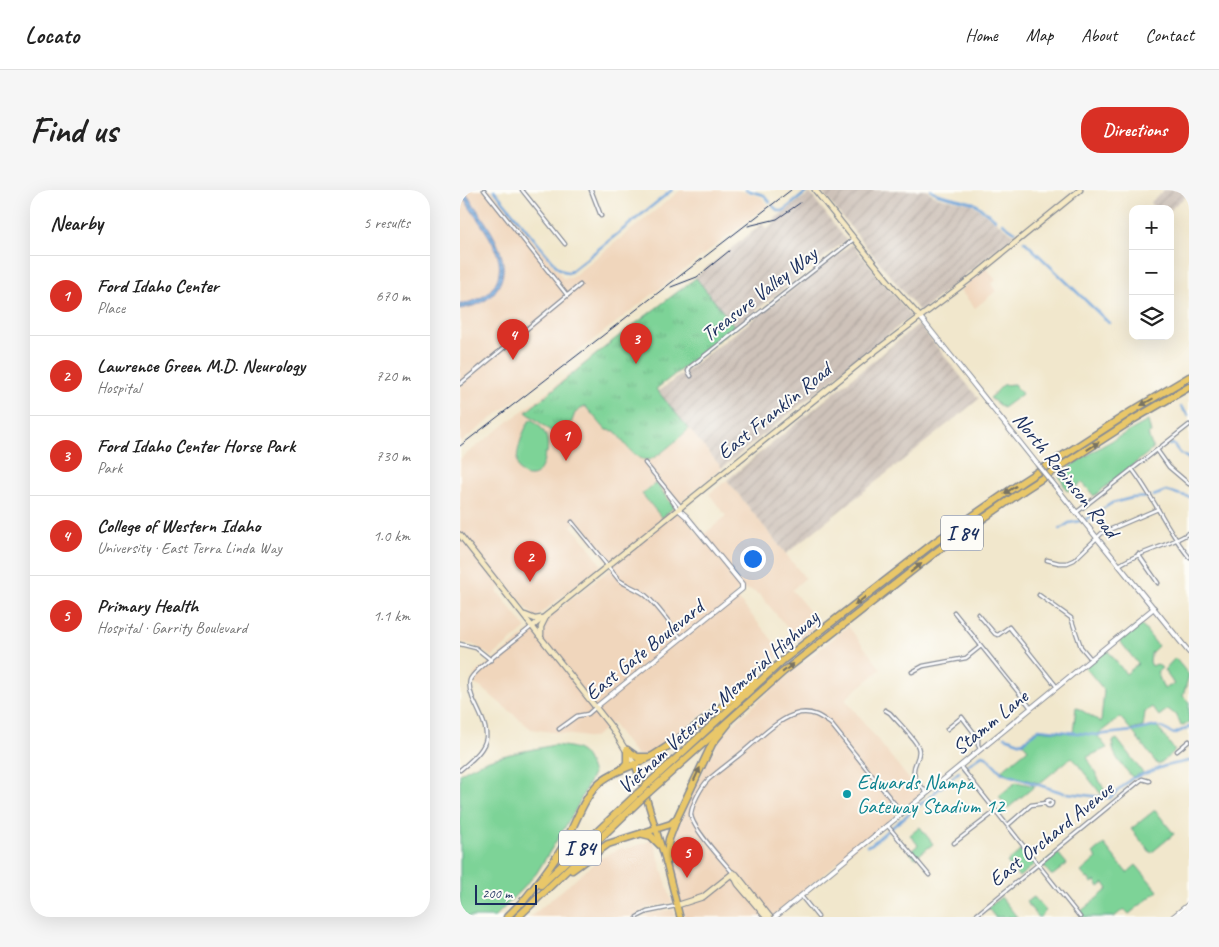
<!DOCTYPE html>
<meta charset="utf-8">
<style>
body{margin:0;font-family:Caveat,sans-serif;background:#f6f6f6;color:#222}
.controls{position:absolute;right:15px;top:15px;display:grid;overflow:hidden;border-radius:10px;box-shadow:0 5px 20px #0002}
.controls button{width:45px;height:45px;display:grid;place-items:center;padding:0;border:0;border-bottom:1px solid #e0e0e0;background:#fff;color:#222;font:25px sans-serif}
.scale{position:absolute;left:15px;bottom:12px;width:62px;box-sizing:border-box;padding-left:5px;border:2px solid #1b2f5e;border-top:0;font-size:14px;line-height:18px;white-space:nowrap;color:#1b2f5e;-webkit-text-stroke:4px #fdfcf7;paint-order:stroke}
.you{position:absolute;left:292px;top:368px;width:18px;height:18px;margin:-12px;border:4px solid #fff;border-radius:50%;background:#1a73e8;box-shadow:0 0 0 8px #1a73e833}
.badge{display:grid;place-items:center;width:32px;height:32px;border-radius:50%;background:#d93025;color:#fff;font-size:16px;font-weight:700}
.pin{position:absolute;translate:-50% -41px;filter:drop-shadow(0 1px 2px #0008)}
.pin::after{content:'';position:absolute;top:26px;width:18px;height:15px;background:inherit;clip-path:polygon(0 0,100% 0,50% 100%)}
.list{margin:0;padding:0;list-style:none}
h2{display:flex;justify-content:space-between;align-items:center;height:65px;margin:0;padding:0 20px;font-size:21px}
h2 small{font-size:16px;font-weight:400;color:#767676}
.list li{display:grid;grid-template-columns:32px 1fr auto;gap:15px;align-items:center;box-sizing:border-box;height:80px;padding:0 20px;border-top:1px solid #e0e0e0}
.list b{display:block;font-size:19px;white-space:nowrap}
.list p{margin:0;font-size:16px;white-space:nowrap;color:#767676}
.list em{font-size:16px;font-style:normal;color:#767676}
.icon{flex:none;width:28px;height:28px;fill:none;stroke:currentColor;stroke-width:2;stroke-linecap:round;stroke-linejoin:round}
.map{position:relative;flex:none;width:729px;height:727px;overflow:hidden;border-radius:20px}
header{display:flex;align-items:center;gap:30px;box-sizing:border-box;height:70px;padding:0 25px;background:#fff;border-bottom:1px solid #e0e0e0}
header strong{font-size:24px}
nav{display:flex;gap:28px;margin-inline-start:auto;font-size:18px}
.intro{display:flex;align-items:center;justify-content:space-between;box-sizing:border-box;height:120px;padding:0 30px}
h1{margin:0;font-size:35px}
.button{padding:12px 22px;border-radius:20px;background:#d93025;color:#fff;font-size:18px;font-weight:700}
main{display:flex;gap:30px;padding:0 30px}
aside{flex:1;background:#fff;border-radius:20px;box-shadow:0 5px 20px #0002}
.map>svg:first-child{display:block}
.built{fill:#f0d6bc}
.industrial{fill:url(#industrial-furrows)}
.grass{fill:#7dd397;stroke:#4c817a}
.park{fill:url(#park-tufts);stroke:#4c817a}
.water{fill:url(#water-rules);stroke:#44689c}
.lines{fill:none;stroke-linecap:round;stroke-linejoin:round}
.canal{stroke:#6ca2d9;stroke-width:2.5}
.minor-casing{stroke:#868b95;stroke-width:5}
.tertiary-casing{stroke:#868b95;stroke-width:6}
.secondary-casing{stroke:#868b95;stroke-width:7}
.primary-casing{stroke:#868b95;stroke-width:8}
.motorway-casing{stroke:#868b95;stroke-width:9}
.minor{stroke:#fff;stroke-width:2.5}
.tertiary{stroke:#fff;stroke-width:4}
.secondary{stroke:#f6e9c3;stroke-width:4.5}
.primary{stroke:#e9c769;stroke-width:5}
.motorway{stroke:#e9c769;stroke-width:6}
.rail{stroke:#1b2f5e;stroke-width:1}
.tertiary-bridge-casing{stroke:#868b95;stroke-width:6;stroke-linecap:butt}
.motorway-bridge-casing{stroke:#868b95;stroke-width:9;stroke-linecap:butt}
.tertiary-bridge{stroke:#fff;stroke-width:4}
.motorway-bridge{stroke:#e9c769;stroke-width:6}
.oneway{fill:#787363}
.culture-dot{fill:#0f9aa8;stroke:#fdfcf7;stroke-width:2}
.labels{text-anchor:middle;stroke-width:4;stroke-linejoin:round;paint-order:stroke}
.shield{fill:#fdfcf7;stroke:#5f6c8c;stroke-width:1}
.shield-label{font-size:20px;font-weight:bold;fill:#1b2f5e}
.street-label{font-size:21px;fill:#1b2f5e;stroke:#fdfcf7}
.culture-label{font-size:21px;fill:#0d838f;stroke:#fdfcf7;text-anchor:start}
</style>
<header>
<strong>Locato</strong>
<nav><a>Home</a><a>Map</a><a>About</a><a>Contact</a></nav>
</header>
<div class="intro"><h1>Find us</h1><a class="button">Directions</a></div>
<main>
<aside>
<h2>Nearby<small>5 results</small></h2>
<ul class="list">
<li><span class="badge">1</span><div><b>Ford Idaho Center</b><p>Place</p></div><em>670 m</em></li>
<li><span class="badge">2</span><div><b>Lawrence Green M.D. Neurology</b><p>Hospital</p></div><em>720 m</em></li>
<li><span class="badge">3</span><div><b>Ford Idaho Center Horse Park</b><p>Park</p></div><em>730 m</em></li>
<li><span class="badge">4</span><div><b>College of Western Idaho</b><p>University · East Terra Linda Way</p></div><em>1.0 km</em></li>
<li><span class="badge">5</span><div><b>Primary Health</b><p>Hospital · Garrity Boulevard</p></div><em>1.1 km</em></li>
</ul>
</aside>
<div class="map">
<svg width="729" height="727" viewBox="0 0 729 727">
<defs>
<pattern id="industrial-furrows" width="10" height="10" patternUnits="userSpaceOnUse" patternTransform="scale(1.25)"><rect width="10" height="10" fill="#cec2b9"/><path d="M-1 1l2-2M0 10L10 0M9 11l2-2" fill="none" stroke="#b0a7a1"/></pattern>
<pattern id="park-tufts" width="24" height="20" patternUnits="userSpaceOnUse" patternTransform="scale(1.25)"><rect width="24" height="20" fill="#7dd397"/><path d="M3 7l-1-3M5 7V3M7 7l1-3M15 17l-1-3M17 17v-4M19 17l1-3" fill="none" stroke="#6bb585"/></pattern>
<pattern id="water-rules" width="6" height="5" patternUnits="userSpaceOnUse" patternTransform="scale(1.25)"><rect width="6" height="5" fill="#6ca2d9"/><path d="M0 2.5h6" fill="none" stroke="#5884b3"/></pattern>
</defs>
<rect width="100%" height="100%" fill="#fdfcf7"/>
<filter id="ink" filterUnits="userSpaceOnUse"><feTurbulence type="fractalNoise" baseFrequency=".02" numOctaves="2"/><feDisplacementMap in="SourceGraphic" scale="10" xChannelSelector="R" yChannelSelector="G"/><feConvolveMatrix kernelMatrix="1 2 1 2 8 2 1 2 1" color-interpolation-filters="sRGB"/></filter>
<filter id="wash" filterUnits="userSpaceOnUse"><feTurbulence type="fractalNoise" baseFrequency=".0096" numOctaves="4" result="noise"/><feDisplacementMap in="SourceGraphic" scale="20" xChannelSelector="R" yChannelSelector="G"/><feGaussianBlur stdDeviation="1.12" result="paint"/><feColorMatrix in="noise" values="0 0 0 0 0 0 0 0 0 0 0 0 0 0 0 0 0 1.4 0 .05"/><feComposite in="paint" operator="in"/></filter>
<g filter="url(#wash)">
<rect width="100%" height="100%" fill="#f1e7cc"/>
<g class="built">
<polygon points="0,0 31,0 103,88 111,88 221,0 277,0 301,7 308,15 0,253 0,10 3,7 0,5"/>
<polygon points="526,78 536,90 531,94 536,101 515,118 500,100"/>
<polygon points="155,149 262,278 215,316 241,347 266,326 249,304 267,290 345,388 332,400 360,434 338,451 301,406 291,400 280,399 274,404 323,463 193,563 184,566 177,565 173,561 152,533 133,548 71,539 22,498 12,493 15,484 153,377 116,332 111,336 128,355 141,375 77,427 73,426 44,390 37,401 66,438 32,467 14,455 0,452 0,269"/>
<polygon points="388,436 421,479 385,509 461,604 311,727 225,727 210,666 211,656 213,646 245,576 257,554 271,536 321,491"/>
<polygon points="190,648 194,652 212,713 188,718 174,727 70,727 141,668 161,658 165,659 188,652"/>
<polygon points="214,719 215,727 181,727 189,723"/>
</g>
<g class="industrial">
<polygon points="360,0 466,0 477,7 512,14 554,45 460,122"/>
<polygon points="704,0 727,0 729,4 714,16 710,21 710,19 695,19 690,13"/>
<polygon points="350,3 386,50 275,137 235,87 302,34 307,39 316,32 314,29"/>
<polygon points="392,54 451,126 262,278 198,202"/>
<polygon points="456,136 460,136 519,209 326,364 267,290"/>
</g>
<g class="grass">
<polygon points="554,194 562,204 543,218 530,208 543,195"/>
<path d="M70,230H73C85,240 89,247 87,263H85C84,271 81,287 69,286C65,286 61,283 59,280C53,268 63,240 70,230Z"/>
<polygon points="688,231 691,243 688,244 693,259 634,306 622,292 615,298 607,301 599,285 611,278 610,276 644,255"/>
<polygon points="196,293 214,317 202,328 182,304"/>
<polygon points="680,433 698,456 691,463 690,472 692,476 697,474 702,478 697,482 704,499 714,494 704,480 715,468 729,485 723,506 729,512 729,533 721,536 717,526 708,519 699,526 692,517 685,522 683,537 671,540 660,527 637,545 647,558 627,567 646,603 641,604 612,567 580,593 546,585 542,580 568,559 562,552 576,540 613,543 616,517 641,532 644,500 625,477 647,460 666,484 678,474 659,450"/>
<polygon points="697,536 715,561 698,575 672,541"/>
<path d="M657,549L683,583L672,587C664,577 650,564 653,551Z"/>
<path d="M94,555C119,558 125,558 133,584L116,619L76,684L35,727H0V584C27,566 62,562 94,555Z"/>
<polygon points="556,592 575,596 548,618 539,606"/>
<polygon points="695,620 714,644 691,663 671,639"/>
<polygon points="460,637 473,654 455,668 450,662 458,655 450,645"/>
<polygon points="644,654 667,683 676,675 698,701 669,724 664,719 654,727 624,727 620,722 648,699 644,693 639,697 635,691 632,693 628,688 627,689 621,682 637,668 633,663"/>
<polygon points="563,659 575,674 559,687 547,672"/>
<polygon points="597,662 607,674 593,685 591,685 582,674"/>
<polygon points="541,707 557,727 535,727 528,718"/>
<polygon points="574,707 586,721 580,727 578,727 566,712"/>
</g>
<path class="park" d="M236,88L275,137L196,199L229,239C222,245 195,271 187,270C173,269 163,251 155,241L146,240L125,216L115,223L108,242L96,245L66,222L155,149Z"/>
<path class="water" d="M0,0H4C19,25 57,66 38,97C29,112 16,116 0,119V114C13,112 25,108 33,97C56,65 11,28 0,0Z"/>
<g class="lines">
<g class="canal">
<polyline points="34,0 98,78 107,83 110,82 212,0"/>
<polyline points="286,0 304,5 310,12"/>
<polyline points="471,0 478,4 514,13 535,29"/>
<polyline points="313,16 318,21 323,21 349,0"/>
<polyline points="542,33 555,42"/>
<polyline points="564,51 649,133"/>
<polyline points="721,217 728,225"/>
<polyline points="709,255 713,254 720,263 729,269"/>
<polyline points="693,306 706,301 729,307"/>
<polyline points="625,330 652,313 672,308 689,307"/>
<polyline points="600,339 609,333 620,331"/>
<polyline points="700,537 714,544 729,537"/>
<polyline points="545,547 562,553 579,539 636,545 673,541 697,536"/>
<polyline points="504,578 522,565 526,566 542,583 604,603"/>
<polyline points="673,588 705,576 729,571"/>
<polyline points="607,603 650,608"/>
<polyline points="469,607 499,582"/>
<polyline points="651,607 671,589"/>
<polyline points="430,639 467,609"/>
<polyline points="407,656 412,654 428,640"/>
</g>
</g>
</g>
<g filter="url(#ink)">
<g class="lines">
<g class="minor-casing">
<g id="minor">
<polyline points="24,0 107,105"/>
<polyline points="62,0 105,54"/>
<polyline points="131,0 141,26"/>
<polyline points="231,186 228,181 230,177 394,49"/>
<polyline points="0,194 120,95"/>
<polyline points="697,260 709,277 729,294"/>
<polyline points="185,273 221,317"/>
<path d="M672,279C694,307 706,339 729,367"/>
<polyline points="207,302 208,305 218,319"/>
<polyline points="617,322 729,235"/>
<path d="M112,332L159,390C167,396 176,398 184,404C197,414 210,434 221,448"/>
<polyline points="678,364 698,393"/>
<polyline points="587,370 599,373 607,373 614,370 642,343 698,319"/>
<path d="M659,375C681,361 707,357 729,343"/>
<polyline points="579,405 611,428 621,457 631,469"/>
<polyline points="494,422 571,518"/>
<polyline points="518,424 535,444 538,445 549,437 597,497"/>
<polyline points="0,454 16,458 31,470"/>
<polyline points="452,482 463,476 506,468 521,456"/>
<path d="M425,520L430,523C437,531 455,549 458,557C462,567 452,574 454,583C455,591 462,597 467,603"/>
<polyline points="99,539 117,526 128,524 136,517"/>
<polyline points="487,539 502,527 518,548 518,555 520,559"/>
<polyline points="717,561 729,551"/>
<polyline points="500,576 620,727"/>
<path d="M0,580C34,552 31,546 13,509C11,503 8,497 10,490C14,479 60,447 71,437"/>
<circle cx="589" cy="613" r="3"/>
<polyline points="427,635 469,685"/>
<polyline points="548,635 571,615 586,613"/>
<polyline points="494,653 536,621"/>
<path d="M273,683C263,671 231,637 231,624C232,614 241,597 248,590C257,582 268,574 278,566C295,553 318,527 340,523C353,521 361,527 371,534L442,623"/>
<polyline points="341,706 358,727"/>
<polyline points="177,727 187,722 216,716"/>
<polyline points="514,727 682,589 689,591"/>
</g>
</g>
<g class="tertiary-casing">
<g id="tertiary">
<polyline points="460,127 577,274"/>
<polyline points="591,291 729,462"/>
<polyline points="136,517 282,399 282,394 227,327 218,319"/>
<polyline points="315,727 694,418"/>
<polyline points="713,727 729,714"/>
</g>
</g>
<g class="secondary-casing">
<g id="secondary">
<polyline points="355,0 433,97 460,127"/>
<polyline points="0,345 152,538 175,575"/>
<polyline points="65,425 75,429 81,428"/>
<polyline points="73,436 410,165 518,83 620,0"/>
<polyline points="81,445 81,437 86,427"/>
<polyline points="273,683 276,684 310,727"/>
<polyline points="273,684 278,694 306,727"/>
<polyline points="218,715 243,707 273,683"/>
</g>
</g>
<g class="primary-casing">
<polyline id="primary" points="175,575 183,597 206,672 220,727"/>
</g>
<g class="motorway-casing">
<g id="motorway">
<polyline points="167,560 177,567 188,567"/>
<polyline points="162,579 167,573 167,560"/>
<polyline points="188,594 322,471 475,352 562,292 672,221 729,187"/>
<polyline points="189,602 323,482 481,358 564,300 674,229 729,197"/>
<polyline points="183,644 191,646 200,655"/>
<polyline points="206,672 209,649 217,628 252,554 268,534"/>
<polyline points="112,680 148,654 211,634 214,631"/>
<polyline points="81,695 178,603"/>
<path d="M62,713C77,694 92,676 104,655C115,635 122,611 137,595C152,580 176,576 194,565C229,544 262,516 295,491"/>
<polyline points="47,727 64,710"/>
<polyline points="58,727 180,610"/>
</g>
</g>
<use href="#minor" class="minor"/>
<use href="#tertiary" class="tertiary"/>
<use href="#secondary" class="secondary"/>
<use href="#primary" class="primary"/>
<use href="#motorway" class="motorway"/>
<g class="rail">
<polyline points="288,36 317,29 340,13"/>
<polyline points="211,97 237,87 269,61"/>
<polyline points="0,256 331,0"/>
</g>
<g class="tertiary-bridge-casing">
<polyline id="tertiary-bridge" points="577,274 591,291"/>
</g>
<g class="motorway-bridge-casing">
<g id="motorway-bridge">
<polyline points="178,603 188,594"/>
<polyline points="180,610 189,602"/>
</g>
</g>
<use href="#tertiary-bridge" class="tertiary-bridge"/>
<use href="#motorway-bridge" class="motorway-bridge"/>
</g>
<defs><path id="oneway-solid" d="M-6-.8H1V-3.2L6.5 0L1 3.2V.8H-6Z" transform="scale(1.25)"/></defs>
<g class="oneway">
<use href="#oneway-solid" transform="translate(687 212) rotate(150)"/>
<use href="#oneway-solid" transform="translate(633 256) rotate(-33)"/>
<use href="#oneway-solid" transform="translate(550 300) rotate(146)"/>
<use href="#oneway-solid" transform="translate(456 378) rotate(-38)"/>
<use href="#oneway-solid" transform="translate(400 411) rotate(142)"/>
<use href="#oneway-solid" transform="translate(328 478) rotate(-38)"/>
<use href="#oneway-solid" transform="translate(237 584) rotate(-65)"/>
</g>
</g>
<circle class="culture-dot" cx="387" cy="604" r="5"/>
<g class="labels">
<g class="shield">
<rect x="481" y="325.5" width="42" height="35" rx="4"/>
<rect x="99" y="640.5" width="42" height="35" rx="4"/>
</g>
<g class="shield-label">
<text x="502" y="350">I 84</text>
<text x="120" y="665">I 84</text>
</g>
<g class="street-label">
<text transform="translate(299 104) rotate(-38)" y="7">Treasure Valley Way</text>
<text transform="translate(314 221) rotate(-39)" y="7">East Franklin Road</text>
<text transform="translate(606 285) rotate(51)" y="7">North Robinson Road</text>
<text transform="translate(184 460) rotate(-39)" y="7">East Gate Boulevard</text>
<text transform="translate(258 512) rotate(-42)" y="7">Vietnam Veterans Memorial Highway</text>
<text transform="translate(530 532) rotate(-39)" y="7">Stamm Lane</text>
<text transform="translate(591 644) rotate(-39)" y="7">East Orchard Avenue</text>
</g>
<g class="culture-label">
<text x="397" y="599">Edwards Nampa<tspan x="397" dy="24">Gateway Stadium 12</tspan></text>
</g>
</g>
</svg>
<div class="controls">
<button>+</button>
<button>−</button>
<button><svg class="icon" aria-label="layers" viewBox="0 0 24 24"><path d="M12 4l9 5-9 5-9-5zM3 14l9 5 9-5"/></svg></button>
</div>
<div class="scale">200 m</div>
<div class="you"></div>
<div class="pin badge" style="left:106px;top:271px">1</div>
<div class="pin badge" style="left:70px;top:392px">2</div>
<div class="pin badge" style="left:176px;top:174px">3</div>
<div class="pin badge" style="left:53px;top:170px">4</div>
<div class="pin badge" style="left:227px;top:688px">5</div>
</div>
</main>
